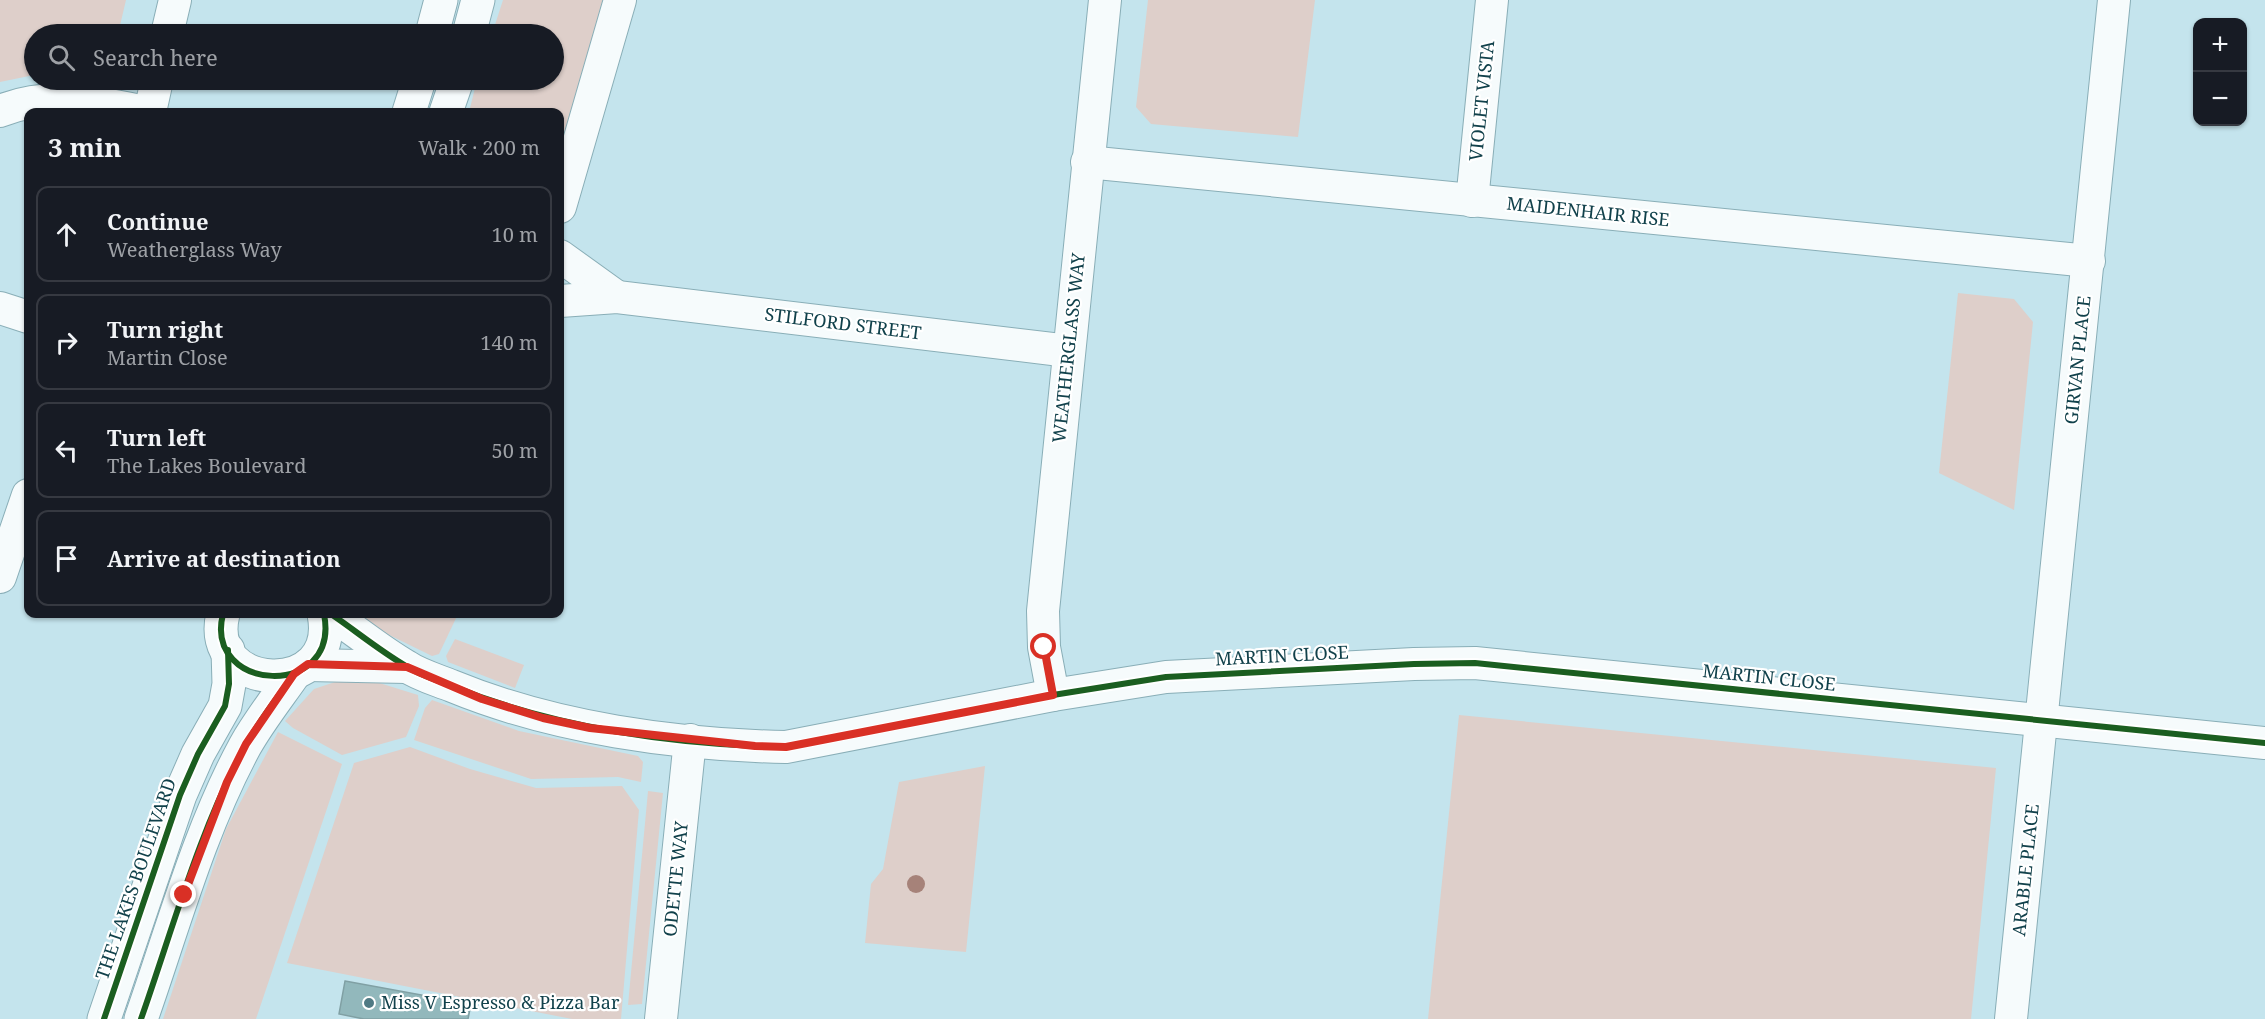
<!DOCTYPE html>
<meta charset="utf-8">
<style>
body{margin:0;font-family:"Noto Serif",serif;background:#20242c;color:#f1f3f6}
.controls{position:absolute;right:18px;top:18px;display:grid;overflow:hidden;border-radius:12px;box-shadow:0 2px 4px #0004}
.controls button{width:54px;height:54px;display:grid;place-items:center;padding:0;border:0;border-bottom:2px solid #363941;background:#171b24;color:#f1f3f6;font:30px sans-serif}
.stop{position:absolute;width:18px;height:18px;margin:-14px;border:4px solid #d93025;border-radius:50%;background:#fff}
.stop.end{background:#d93025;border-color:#fff;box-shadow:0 2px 6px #0008}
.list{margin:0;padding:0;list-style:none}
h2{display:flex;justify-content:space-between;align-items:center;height:78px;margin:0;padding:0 24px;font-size:26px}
h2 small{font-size:20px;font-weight:400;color:#9ea1a6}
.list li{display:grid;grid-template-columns:39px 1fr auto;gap:18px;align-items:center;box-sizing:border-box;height:96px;margin:0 12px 12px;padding:0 12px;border:2px solid #363941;border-radius:12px}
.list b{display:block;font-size:22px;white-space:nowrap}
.list p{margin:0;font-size:20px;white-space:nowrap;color:#9ea1a6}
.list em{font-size:20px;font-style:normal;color:#9ea1a6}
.icon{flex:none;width:33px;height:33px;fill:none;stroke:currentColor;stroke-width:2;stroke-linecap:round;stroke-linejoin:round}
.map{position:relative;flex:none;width:2265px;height:1019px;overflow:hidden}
.search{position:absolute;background:#171b24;box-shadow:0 2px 4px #0004;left:24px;top:24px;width:540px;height:66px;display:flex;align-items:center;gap:15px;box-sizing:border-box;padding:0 21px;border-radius:33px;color:#9ea1a6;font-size:22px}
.panel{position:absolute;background:#171b24;box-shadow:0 2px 4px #0004;left:24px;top:108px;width:540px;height:510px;border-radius:12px}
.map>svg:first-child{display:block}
.green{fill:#decfca}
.building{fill:#92b8bc;stroke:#80a0a4;stroke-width:1.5}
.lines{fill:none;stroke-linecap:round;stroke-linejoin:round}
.minor-casing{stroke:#89aeb7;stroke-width:34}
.tertiary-casing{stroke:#89aeb7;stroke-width:35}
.minor{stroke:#f6fbfc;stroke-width:32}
.tertiary{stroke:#f6fbfc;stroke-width:33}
.cycleway-casing{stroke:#fff;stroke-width:10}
.cycleway{stroke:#1b5e20;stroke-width:6}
.tree{fill:#a68279}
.route{stroke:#d93025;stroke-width:8}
.poi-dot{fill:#507a84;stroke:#fff;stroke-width:2}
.labels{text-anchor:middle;stroke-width:4.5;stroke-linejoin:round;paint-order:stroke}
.street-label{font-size:18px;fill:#11414b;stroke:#fff}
.poi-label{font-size:18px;fill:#11414b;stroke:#fff;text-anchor:start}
</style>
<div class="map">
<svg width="2265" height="1019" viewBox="0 0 2265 1019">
<rect width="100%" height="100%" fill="#c4e4ed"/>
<g class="green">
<polygon points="0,0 126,0 118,34 34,34 34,75 0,82"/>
<polygon points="503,0 605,0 560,161 560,112 469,112 477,80 554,80 554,34 492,34"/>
<polygon points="1148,0 1315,0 1298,137 1151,124 1136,107"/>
<polygon points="1958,293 2014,299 2033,322 2014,510 1939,473"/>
<polygon points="359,614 458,614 439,654 432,656 375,628"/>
<polygon points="455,639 524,665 515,688 448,662 446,656"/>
<polygon points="338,681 373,681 418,695 419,706 406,737 342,755 293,728 285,721 314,689"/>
<polygon points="432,700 519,731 638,756 643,762 641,782 618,777 531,779 414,740 425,708"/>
<polygon points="1459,715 1996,768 1971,1019 1428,1019"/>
<polygon points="278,732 342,764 256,1019 163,1019 226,829"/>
<polygon points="410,747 470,769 536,788 622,786 639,810 621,1019 572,1019 287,963 354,763"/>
<polygon points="985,766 966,952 865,943 871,884 883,869 899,782"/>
<polygon points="648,791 663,793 642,1004 628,1005"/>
</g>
<polygon class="building" points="345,981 471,1004 468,1019 364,1019 339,1014"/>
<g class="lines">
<g class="minor-casing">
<g id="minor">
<polyline points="167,34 175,0"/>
<path d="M0,111C50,91 96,102 146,112"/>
<polyline points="150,112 157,80"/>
<polyline points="1087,162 2089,261"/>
<polyline points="1472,201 1492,0"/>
<polyline points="560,207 620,0"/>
<polyline points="560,256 617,297"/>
<polyline points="560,301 617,297 1069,351"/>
<polyline points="0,308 28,317"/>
<polyline points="0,577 28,495"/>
<path d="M331,614C356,631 380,651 406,666C419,675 437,680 452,686C554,728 676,745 786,747L1053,695L1166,677L1414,664L1475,663L2265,743"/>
<polyline points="308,665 407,667"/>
<polyline points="1053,695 1044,647 1043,611 1105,0"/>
<polyline points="661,1019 690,740"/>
<polyline points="2011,1019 2114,0"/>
</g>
</g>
<g class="tertiary-casing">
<g id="tertiary">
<polyline points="432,34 441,0"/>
<polyline points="469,34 478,0"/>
<polyline points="409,112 419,80"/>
<polyline points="446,112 457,80"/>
<path d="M223,614C203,693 341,700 324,614"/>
<polyline points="104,1019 180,795 198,754 225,706 229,684 228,650"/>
<path d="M141,1019C173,928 199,831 245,746C259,721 278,697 294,674"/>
</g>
</g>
<use href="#minor" class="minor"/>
<use href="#tertiary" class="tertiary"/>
<g class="cycleway-casing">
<g id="cycleway">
<path d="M223,614C203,693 341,700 324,614"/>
<path d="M331,614C356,631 380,651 406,666C419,675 437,680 452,686C554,728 676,745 786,747L1053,695L1166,677L1414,664L1475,663L2265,743"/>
<polyline points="104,1019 180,795 198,754 225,706 229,684 228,650"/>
<path d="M141,1019C173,928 199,831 245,746C259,721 278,697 294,674"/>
</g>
</g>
<use href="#cycleway" class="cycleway"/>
</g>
<circle class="tree" cx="916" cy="884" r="9"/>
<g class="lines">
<polyline class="route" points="184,895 227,782 246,744 294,674 308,664 407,667 482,699 543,718 590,728 755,746 786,747 1053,695 1044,647"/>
</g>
<circle class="poi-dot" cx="369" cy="1003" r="6"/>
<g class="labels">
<g class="street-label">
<text transform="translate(1482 101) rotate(-84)" y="6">VIOLET VISTA</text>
<text transform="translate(1588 212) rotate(6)" y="6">MAIDENHAIR RISE</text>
<text transform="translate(843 324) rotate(7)" y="6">STILFORD STREET</text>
<text transform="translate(1069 348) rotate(-84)" y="6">WEATHERGLASS WAY</text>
<text transform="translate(2078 360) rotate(-84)" y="6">GIRVAN PLACE</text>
<text transform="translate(1282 656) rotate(-3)" y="6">MARTIN CLOSE</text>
<text transform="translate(1769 678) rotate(6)" y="6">MARTIN CLOSE</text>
<text transform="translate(2026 870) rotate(-84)" y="6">ARABLE PLACE</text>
<text transform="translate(136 879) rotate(-71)" y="6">THE LAKES BOULEVARD</text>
<text transform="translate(676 879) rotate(-84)" y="6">ODETTE WAY</text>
</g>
<g class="poi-label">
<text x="381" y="1009">Miss V Espresso &amp; Pizza Bar</text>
</g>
</g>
</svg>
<div class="controls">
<button>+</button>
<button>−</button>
</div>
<div class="stop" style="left:1044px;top:647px"></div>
<div class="stop end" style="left:184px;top:895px"></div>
<div class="search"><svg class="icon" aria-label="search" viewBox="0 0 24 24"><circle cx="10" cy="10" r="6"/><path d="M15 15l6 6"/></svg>Search here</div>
<section class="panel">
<h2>3 min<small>Walk · 200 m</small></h2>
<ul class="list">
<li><svg class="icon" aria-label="ahead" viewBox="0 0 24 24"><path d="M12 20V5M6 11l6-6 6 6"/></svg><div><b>Continue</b><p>Weatherglass Way</p></div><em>10 m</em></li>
<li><svg class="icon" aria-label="right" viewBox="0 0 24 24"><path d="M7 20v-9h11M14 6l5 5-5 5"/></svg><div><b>Turn right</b><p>Martin Close</p></div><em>140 m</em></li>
<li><svg class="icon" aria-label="left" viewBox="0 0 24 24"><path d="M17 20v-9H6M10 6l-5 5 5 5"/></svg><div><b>Turn left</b><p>The Lakes Boulevard</p></div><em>50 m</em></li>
<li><svg class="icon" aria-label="arrive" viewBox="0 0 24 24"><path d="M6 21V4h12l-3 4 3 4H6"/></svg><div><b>Arrive at destination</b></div></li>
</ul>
</section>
</div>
